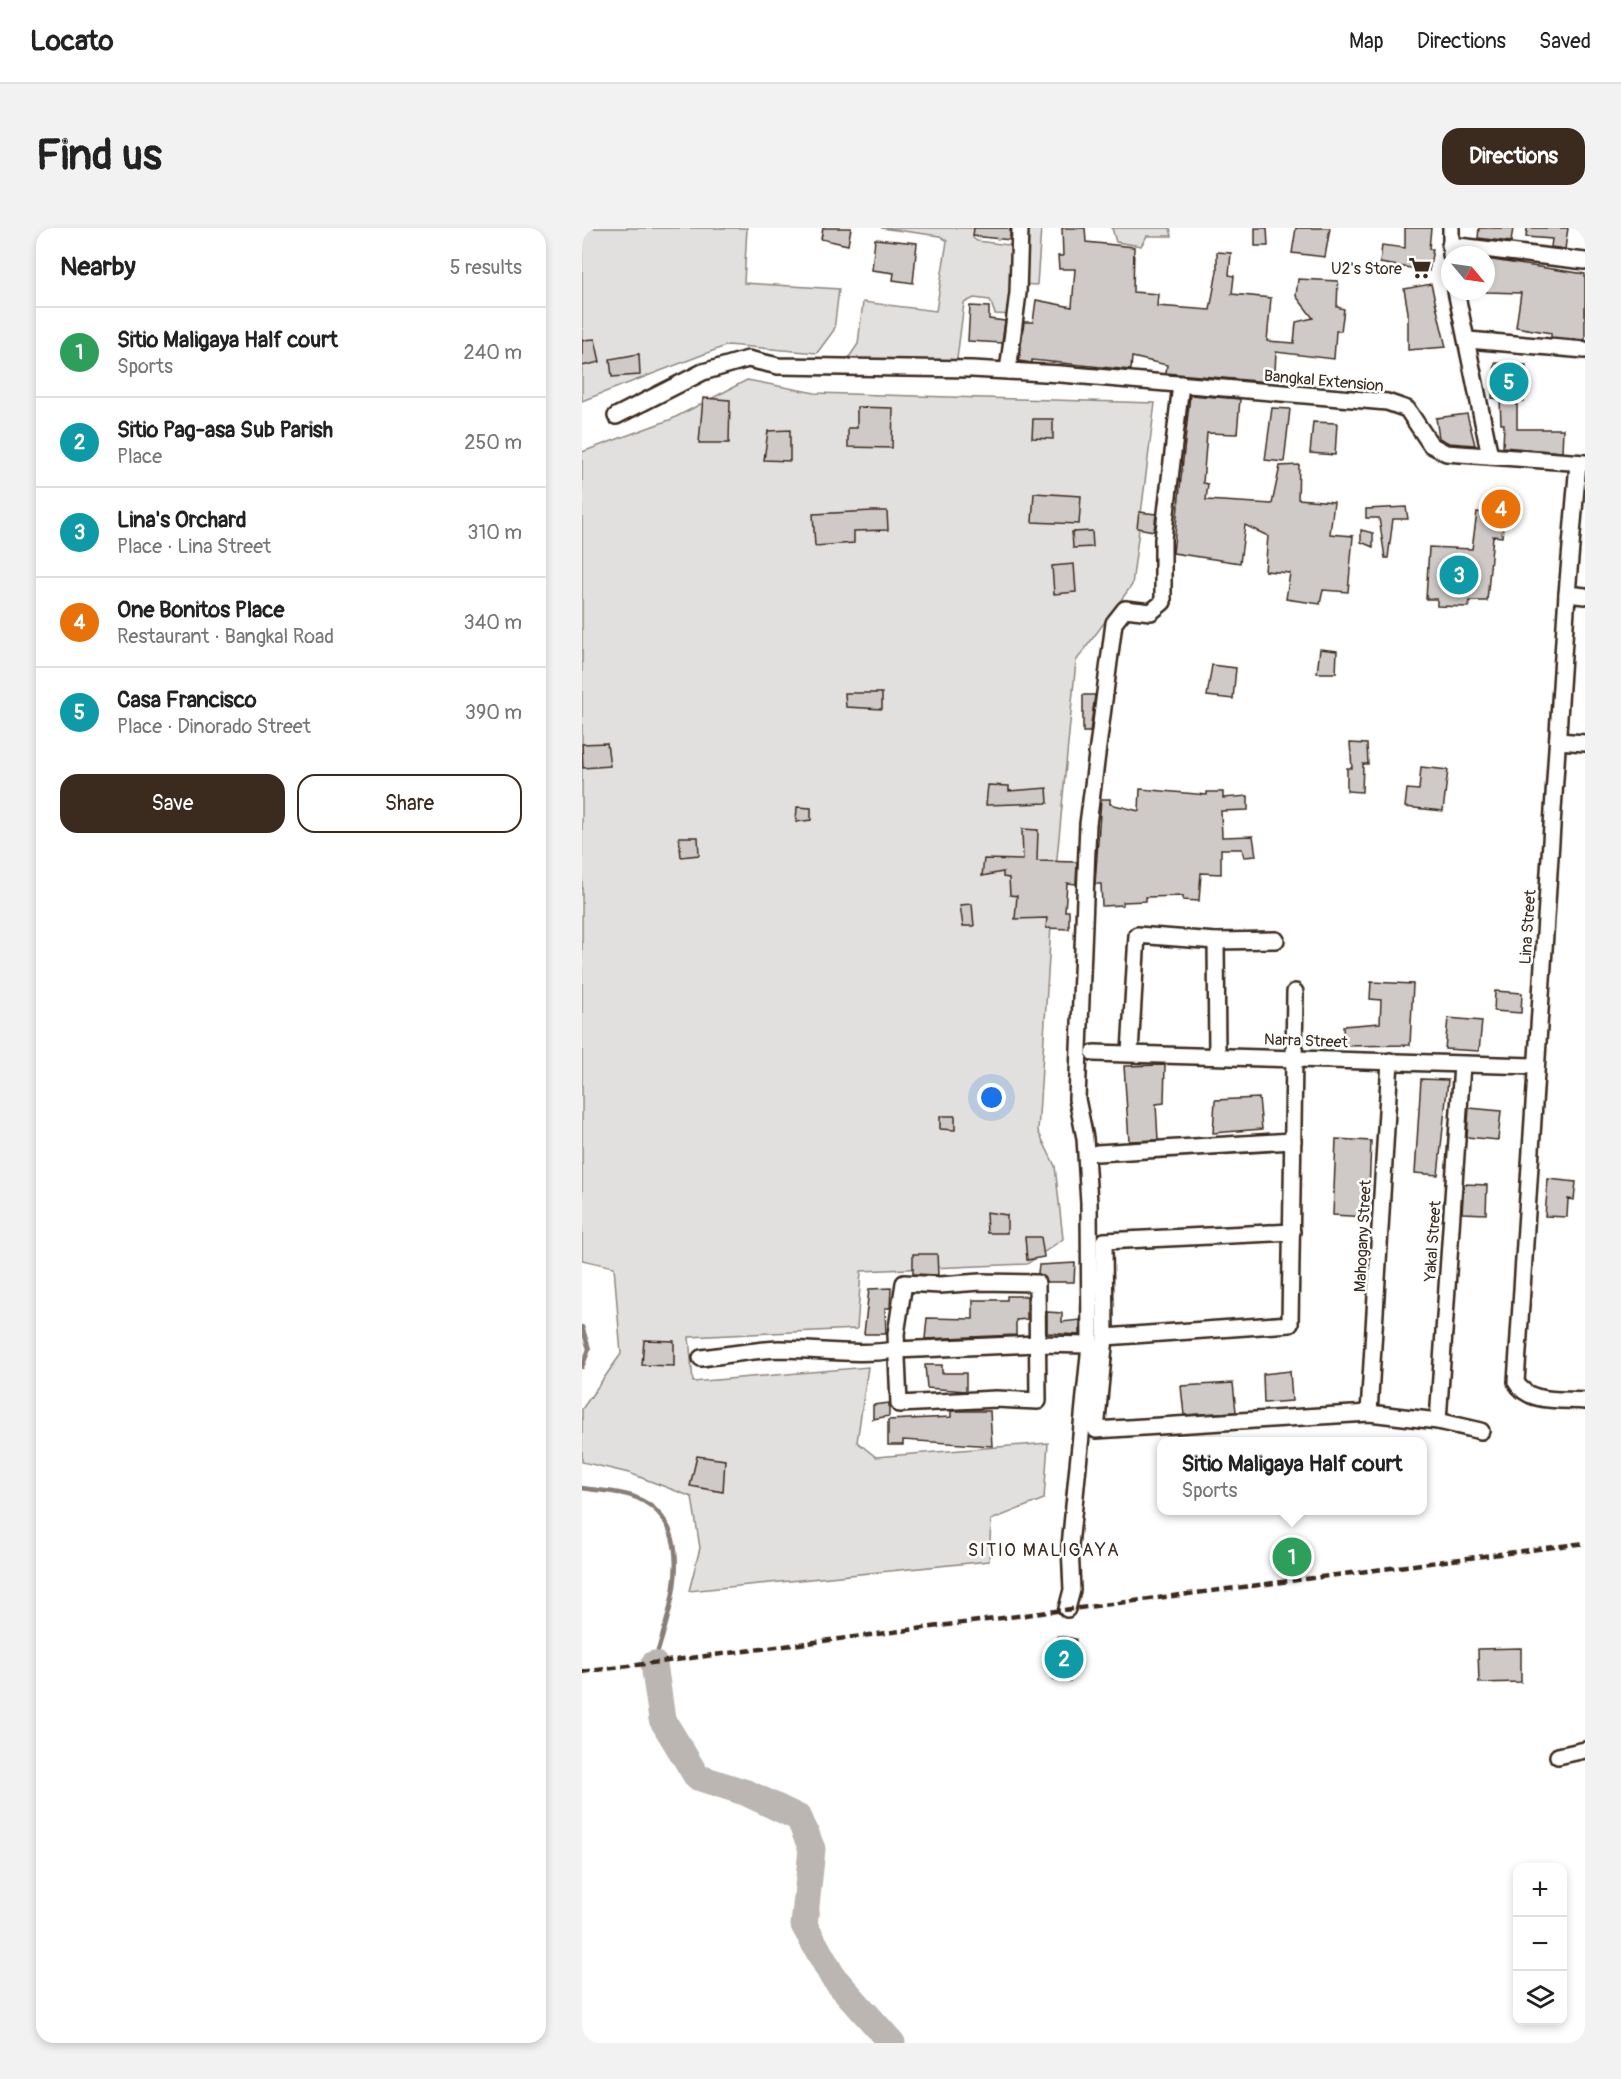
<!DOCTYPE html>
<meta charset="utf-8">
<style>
body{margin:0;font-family:Pangolin,sans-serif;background:#f2f2f2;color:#222}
.controls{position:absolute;right:18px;bottom:18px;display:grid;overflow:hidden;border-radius:12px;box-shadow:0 3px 9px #0003}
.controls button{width:54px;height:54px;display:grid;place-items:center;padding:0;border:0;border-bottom:2px solid #e0e0e0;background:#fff;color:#222;font:30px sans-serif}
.compass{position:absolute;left:859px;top:18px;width:54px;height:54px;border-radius:50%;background:#fff;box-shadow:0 3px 9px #0003;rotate:119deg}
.you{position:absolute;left:410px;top:870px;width:21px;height:21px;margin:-15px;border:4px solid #fff;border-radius:50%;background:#1a73e8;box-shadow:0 0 0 9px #1a73e833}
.badge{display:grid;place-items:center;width:39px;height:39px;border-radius:50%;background:#3b2a1e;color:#fff;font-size:20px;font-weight:700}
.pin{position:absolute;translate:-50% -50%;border:3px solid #fff;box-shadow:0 2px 6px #0006}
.popup{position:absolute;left:575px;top:1209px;width:270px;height:78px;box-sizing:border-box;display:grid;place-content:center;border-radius:12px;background:#fff;filter:drop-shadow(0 2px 4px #0005);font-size:20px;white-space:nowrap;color:#767676}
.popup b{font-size:22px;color:#222}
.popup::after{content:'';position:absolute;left:50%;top:100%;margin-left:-12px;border:12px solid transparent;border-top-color:#fff}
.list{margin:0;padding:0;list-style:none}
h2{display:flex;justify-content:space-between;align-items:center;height:78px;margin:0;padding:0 24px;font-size:26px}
h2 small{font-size:20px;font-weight:400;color:#767676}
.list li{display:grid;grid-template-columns:39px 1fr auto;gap:18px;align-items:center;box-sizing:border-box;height:90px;padding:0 24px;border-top:2px solid #e0e0e0}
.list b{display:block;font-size:22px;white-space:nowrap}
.list p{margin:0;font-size:20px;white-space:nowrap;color:#767676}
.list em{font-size:20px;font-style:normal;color:#767676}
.actions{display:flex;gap:12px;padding:18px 24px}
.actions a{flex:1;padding:14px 0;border:2px solid #3b2a1e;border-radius:18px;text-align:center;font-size:21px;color:#3b2a1e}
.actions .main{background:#3b2a1e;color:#fff}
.icon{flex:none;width:33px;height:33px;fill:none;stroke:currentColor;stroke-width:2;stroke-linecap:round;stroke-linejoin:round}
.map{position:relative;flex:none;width:1003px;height:1815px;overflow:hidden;border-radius:18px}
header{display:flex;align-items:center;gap:36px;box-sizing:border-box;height:84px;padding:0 30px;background:#fff;border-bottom:2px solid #e0e0e0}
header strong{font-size:28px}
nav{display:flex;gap:33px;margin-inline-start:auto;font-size:21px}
.intro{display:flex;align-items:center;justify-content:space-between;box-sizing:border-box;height:144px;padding:0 36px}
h1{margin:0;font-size:42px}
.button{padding:15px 27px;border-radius:18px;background:#3b2a1e;color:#fff;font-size:21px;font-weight:700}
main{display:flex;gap:36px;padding:0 36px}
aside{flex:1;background:#fff;border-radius:18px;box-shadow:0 3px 9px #0003}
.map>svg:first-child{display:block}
.green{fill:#e2e0de;stroke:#8e857e;stroke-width:1.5}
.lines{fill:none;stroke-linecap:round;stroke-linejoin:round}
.stream{stroke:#887e77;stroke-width:4.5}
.river{stroke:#bcb6b3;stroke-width:27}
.building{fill:#cfcac7;stroke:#3b2a1e;stroke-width:1.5}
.minor-casing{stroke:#3b2a1e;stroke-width:20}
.minor{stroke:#fff;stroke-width:15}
.rail{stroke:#3b2a1e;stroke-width:4.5;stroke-dasharray:9 4.5;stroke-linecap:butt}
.labels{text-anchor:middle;stroke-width:5;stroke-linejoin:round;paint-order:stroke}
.poi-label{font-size:16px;fill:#3b2a1e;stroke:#fff;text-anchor:end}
.street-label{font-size:16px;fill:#3b2a1e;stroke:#fff}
.neighbourhood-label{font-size:18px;letter-spacing:1.5px;fill:#3b2a1e;stroke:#fff}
</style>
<header>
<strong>Locato</strong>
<nav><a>Map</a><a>Directions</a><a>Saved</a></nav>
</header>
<div class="intro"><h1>Find us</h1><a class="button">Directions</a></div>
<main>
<aside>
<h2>Nearby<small>5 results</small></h2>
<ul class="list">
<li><span class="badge" style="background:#2e9e5b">1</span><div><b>Sitio Maligaya Half court</b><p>Sports</p></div><em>240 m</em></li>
<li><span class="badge" style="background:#0f9aa8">2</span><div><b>Sitio Pag-asa Sub Parish</b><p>Place</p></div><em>250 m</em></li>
<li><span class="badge" style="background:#0f9aa8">3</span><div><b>Lina's Orchard</b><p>Place · Lina Street</p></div><em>310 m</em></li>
<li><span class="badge" style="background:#e8710a">4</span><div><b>One Bonitos Place</b><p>Restaurant · Bangkal Road</p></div><em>340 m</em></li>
<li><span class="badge" style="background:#0f9aa8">5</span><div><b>Casa Francisco</b><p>Place · Dinorado Street</p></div><em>390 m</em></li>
</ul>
<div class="actions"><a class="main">Save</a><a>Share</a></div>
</aside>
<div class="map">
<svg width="1003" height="1815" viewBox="0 0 1003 1815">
<rect width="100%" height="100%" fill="#fff"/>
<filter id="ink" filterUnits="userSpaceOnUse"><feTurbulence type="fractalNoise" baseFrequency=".0167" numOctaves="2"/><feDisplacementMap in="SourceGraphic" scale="12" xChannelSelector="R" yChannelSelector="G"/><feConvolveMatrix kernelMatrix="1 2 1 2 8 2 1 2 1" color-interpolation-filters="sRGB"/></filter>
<g filter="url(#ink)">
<g class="green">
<polygon points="0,0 165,0 162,55 257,61 252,102 235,125 146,117 0,173"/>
<polygon points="299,0 393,0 391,10 395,13 434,18 438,0 459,0 455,57 436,56 432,87 413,86 408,72 392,70 382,75 374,139 263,135 276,116 281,74 354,83 365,13 358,8"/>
<polygon points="530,0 588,0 590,8 565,8 559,18 534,14"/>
<polygon points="165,152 233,165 573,175 550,357 494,433 470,682 456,903 473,938 481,1011 445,1036 279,1043 275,1101 107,1109 111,1154 286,1139 275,1214 294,1229 466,1215 462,1271 409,1292 407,1333 107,1363 118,1320 110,1269 47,1245 0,1234 0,1181 39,1126 32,1039 0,1032 0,224 90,191"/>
<polygon points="726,1318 727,1337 694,1339 692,1321"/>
</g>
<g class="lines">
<g class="stream">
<polyline points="0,1099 7,1121 0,1139"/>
<path d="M0,1260C17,1263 39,1263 55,1270C120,1299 87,1385 72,1436"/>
</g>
<polyline class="river" points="72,1436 80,1491 115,1549 165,1565 217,1590 230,1621 222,1697 251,1749 310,1815"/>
</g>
<g class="building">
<polygon points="241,0 269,0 266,17 239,11"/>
<polygon points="392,0 428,0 428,12 391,8"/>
<polygon points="480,0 503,0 504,14 552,19 551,64 576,66 575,78 628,82 635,43 635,24 649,25 647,47 652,48 650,66 689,70 685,113 712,115 714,94 731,90 714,68 716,51 756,53 755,79 762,81 759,103 754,103 752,131 694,124 693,143 687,143 686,154 584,145 585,137 550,129 549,142 450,132 450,135 437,133 442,94 451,94 454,72 490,79 493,41 477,41 476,28 481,28"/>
<polygon points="673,0 685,0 686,18 673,18"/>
<polygon points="714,0 748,0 743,29 710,25"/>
<polygon points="823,0 849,0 847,21 851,21 847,43 798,35 800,17 823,20"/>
<polygon points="897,0 931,0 929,14 896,10"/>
<polygon points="945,0 986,0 983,21 969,19 970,11 944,9"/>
<polygon points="293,11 335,15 331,55 311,52 312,45 290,42"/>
<polygon points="904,31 1003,46 1003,112 969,109 969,105 934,99 939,65 904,64"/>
<polygon points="849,56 864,119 826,122 826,84 822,61"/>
<polygon points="388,78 407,79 407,91 423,93 420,115 386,113"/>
<polygon points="13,111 18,134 0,138 0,112"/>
<polygon points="57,126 58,147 30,149 28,131"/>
<polygon points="913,135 944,137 942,173 935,173 935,201 981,201 980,224 921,219 922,196 919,196 918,171 910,170"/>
<polygon points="608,167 658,171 655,206 625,205 621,255 626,256 624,272 690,276 698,238 717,237 716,271 752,274 748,306 771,308 766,364 741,362 738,376 704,371 708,345 683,343 686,308 663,297 658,335 591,325"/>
<polygon points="121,170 148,172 147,215 117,215"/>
<polygon points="275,179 311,180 310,220 266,219 266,200 275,200"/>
<polygon points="690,180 708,181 702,234 683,232"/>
<polygon points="885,186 893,217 867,215 857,210 854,190"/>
<polygon points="451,191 471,191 471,211 450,210"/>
<polygon points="731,194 755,195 753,227 728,225"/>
<polygon points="208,202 208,233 182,232 186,203"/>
<polygon points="452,265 499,268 497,296 450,294"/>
<polygon points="824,279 826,291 811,291 806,330 803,330 797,290 784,290 784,281"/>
<polygon points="291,283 305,283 306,302 272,303 272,315 233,318 231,286"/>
<polygon points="557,284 574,286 572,303 555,300"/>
<polygon points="895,284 922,287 920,309 911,308 905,373 887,373 887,379 855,378 855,371 844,371 847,319 890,321"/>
<polygon points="779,302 791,305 791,319 779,314"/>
<polygon points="510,303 511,319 491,320 490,304"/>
<polygon points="492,336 494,364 472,366 470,338"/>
<polygon points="738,421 755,423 754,445 735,445"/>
<polygon points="630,437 654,440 651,471 625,468"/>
<polygon points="263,465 300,465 300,481 264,479"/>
<polygon points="501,467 513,467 508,504 501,504"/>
<polygon points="25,515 28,538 1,540 0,516"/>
<polygon points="768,515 785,516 786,536 781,536 780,564 765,563 765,540 770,540"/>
<polygon points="839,539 866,542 861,583 823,579 825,561 837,562"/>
<polygon points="406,557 427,558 427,563 465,560 466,575 404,577"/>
<polygon points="558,561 625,567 625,564 641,564 641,570 666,568 666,582 639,583 640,609 671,608 674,628 662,629 660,621 639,621 639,646 619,645 617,673 601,672 601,668 564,669 564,673 541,674 541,677 520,678 519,656 513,656 519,571 528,571 528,576 557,583"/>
<polygon points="215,579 229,580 229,592 214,594"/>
<polygon points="440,601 456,602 455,633 495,634 494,656 485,655 483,683 487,683 487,701 464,700 465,690 433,691 435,668 428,667 427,650 421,649 421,644 400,648 402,631 441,632"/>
<polygon points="97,609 116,609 117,627 99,629"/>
<polygon points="390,676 392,698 381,698 378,677"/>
<polygon points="789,754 831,756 828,817 762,818 761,798 798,795 799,772 788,771"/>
<polygon points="913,763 940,765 939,785 912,783"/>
<polygon points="866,790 900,793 897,823 863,821"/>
<polygon points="583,837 582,875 574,876 576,912 547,913 542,838"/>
<polygon points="839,851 866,852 856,947 833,945"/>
<polygon points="677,870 680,901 631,905 633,872"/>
<polygon points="887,880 919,883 916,912 885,909"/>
<polygon points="358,888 373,888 373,902 358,901"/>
<polygon points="754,911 789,913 786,989 751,987"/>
<polygon points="966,951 994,954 992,972 986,971 985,989 963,988"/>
<polygon points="882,956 905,957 904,986 880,985"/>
<polygon points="404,984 425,987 425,1005 405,1005"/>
<polygon points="443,1009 459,1009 462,1029 445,1032"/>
<polygon points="331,1026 355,1026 356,1047 331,1046"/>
<polygon points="493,1035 492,1054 465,1054 456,1045 457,1037"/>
<polygon points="309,1060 308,1080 303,1080 304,1106 282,1106 287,1061"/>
<polygon points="425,1068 445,1068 445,1091 434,1092 434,1107 343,1111 345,1090 391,1091 391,1072 425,1072"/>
<polygon points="465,1084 480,1085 480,1094 498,1092 498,1107 465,1105"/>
<polygon points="62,1112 92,1113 92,1138 60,1137"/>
<polygon points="343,1137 360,1137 360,1145 384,1145 384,1163 345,1160"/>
<polygon points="708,1143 710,1173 682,1175 681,1146"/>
<polygon points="651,1155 654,1184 602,1187 599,1158"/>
<polygon points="307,1175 307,1188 291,1191 291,1177"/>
<polygon points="369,1183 408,1183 410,1218 321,1212 321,1217 306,1217 306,1192 369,1189"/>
<polygon points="115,1228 143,1232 141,1264 108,1258"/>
<polygon points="476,1408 494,1411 488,1453 471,1451"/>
<polygon points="939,1420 939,1454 897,1455 896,1421"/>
</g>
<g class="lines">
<g class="minor-casing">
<g id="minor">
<polyline points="869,0 869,27"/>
<polyline points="868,17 1003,33"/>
<polyline points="874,63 908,228"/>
<polyline points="886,112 1003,122"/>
<polyline points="426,143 436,65 438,0"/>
<polyline points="34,188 121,144 166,131 196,138 390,141 479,146 805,174 825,181 849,217 864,225 1003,235"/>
<path d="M996,235L985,366L934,1154C946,1176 980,1171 1003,1173"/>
<polyline points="985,366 1003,368"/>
<polyline points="976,513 1003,515"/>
<polyline points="634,713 635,826"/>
<polyline points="548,824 555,707 634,713 694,712"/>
<polyline points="512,825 954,838"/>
<polyline points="515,925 711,913"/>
<polyline points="710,1004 522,1013 523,1109 514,1202 787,1185 856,1193 899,1203"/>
<polygon points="398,1054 455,1055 456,1173 414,1171 317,1176 314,1106 322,1055 358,1057"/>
<polyline points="523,1109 708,1096 713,764"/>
<path d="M119,1130C145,1127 171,1122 197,1121C235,1121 277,1128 313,1122L454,1116L508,1117"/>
<polyline points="787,1185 808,833"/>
<polyline points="856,1193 880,837"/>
<polyline points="485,1381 490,1362 488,1318 508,1117 507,975 503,910 495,871 506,596 532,395 543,381 569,384 581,374 581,311 599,156"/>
<polyline points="976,1528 1003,1522"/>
</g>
</g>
<use href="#minor" class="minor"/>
<polyline class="rail" points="0,1444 1003,1315"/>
</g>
</g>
<defs>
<g id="supermarket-bare" transform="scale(1.8)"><path d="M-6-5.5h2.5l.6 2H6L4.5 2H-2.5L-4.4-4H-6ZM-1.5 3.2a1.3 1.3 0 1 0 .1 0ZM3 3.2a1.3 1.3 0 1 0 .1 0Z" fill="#3b2a1e" stroke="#fff" stroke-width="2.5" paint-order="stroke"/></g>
</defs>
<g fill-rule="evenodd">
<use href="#supermarket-bare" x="838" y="40"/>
</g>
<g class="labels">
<g class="poi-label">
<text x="820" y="46">U2's Store</text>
</g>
<g class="street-label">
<text transform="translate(742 152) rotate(5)" y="6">Bangkal Extension</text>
<text transform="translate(945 699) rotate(-86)" y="6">Lina Street</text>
<text transform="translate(724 812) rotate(2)" y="6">Narra Street</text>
<text transform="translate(780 1008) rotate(-87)" y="6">Mahogany Street</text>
<text transform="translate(850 1013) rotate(-86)" y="6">Yakal Street</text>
</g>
<g class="neighbourhood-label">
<text x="462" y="1328">SITIO MALIGAYA</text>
</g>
</g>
</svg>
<div class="controls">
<button>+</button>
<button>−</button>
<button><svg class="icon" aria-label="layers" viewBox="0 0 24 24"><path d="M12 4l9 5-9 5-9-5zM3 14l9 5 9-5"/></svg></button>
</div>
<svg class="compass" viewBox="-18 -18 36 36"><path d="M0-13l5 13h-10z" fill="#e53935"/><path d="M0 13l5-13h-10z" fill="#767676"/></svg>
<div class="you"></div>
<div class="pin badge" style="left:710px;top:1329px;background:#2e9e5b">1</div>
<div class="popup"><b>Sitio Maligaya Half court</b>Sports</div>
<div class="pin badge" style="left:482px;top:1431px;background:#0f9aa8">2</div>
<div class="pin badge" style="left:877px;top:347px;background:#0f9aa8">3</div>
<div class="pin badge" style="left:919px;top:281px;background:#e8710a">4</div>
<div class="pin badge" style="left:927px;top:154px;background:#0f9aa8">5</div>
</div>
</main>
